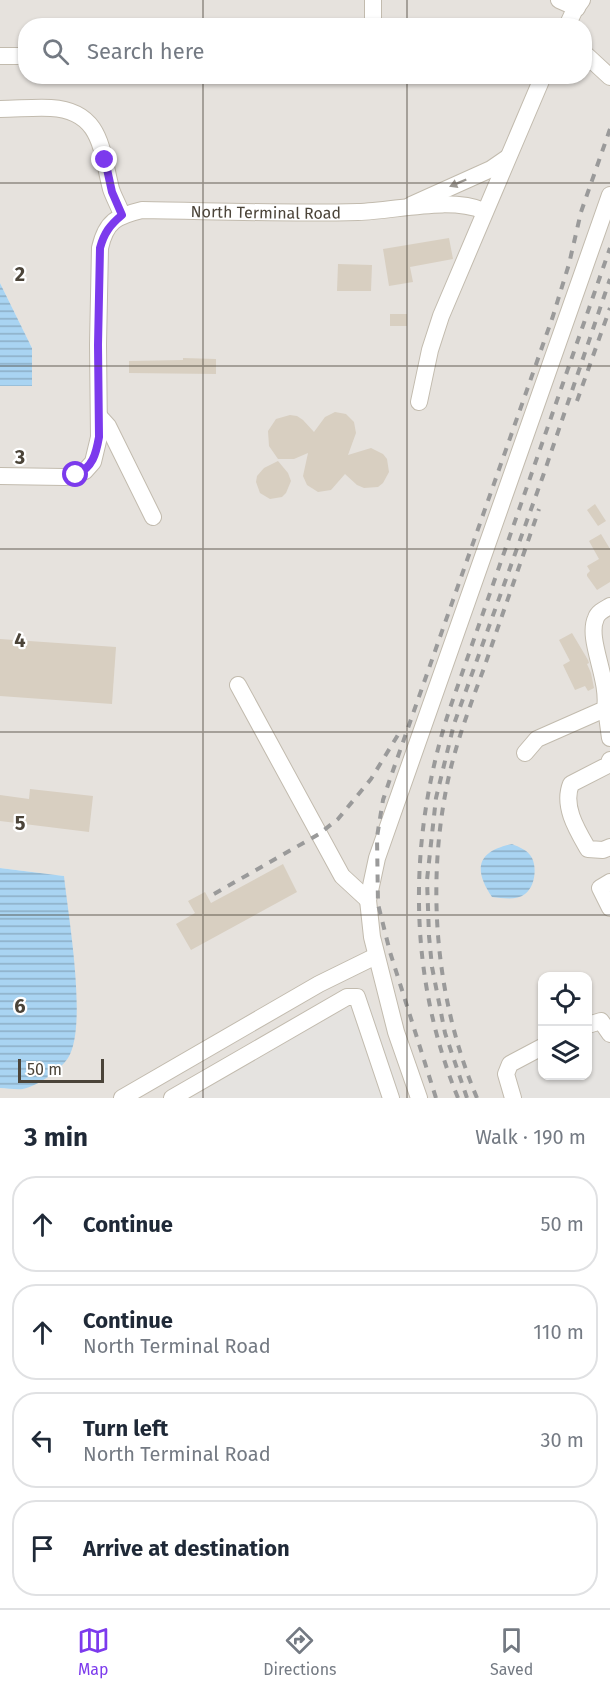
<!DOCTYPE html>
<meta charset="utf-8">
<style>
body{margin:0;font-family:"Fira Sans",sans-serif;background:#f6f6f7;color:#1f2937}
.controls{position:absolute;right:18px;bottom:18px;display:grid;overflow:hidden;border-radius:12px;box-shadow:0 2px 4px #0004}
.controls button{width:54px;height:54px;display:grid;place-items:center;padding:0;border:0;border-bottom:2px solid #e0e1e3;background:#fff;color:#1f2937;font:30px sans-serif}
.scale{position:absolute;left:18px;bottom:15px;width:86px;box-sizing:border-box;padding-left:6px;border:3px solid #4b4439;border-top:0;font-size:16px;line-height:21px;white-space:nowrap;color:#4b4439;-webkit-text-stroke:4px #fff;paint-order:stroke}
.stop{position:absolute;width:18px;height:18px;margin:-14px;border:4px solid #7c3aed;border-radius:50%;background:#fff}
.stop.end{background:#7c3aed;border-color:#fff;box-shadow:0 2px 6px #0008}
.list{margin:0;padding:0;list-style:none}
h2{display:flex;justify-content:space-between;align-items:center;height:78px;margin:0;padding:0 24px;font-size:26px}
h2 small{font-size:20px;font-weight:400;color:#747a83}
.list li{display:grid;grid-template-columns:39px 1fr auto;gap:18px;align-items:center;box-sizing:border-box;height:96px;margin:0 12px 12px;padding:0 12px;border:2px solid #e0e1e3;border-radius:24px}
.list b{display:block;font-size:22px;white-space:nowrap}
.list p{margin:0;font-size:20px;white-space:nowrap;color:#747a83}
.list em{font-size:20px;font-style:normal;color:#747a83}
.icon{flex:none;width:33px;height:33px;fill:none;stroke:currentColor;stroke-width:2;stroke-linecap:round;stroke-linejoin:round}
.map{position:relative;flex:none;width:610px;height:1098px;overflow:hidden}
.search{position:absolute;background:#fff;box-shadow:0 2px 4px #0004;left:18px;right:18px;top:18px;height:66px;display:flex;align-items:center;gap:15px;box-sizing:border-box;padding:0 21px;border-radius:24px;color:#747a83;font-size:22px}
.sheet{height:510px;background:#fff}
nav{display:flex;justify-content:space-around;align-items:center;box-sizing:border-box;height:84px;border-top:2px solid #e0e1e3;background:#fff;font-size:16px;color:#747a83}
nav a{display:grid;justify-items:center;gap:3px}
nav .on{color:#7c3aed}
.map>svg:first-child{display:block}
.industrial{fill:#e6e2dd;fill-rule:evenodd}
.parking{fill:#e5e3e0}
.water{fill:url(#water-rules)}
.building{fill:#d8cfc1}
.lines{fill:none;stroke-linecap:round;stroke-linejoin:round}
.minor-casing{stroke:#c2bbae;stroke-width:18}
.minor{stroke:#fff;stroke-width:16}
.rail{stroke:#9a9a9a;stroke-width:4;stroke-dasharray:8 8;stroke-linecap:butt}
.oneway{fill:#9c9892}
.route{stroke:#7c3aed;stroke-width:8}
.grid{fill:none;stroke:#4b4439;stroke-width:1.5;stroke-opacity:0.55}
.labels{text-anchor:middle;stroke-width:4.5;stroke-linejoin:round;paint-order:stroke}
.street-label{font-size:16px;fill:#4b4439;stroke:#fff}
.grid-label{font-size:20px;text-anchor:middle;font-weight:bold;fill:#4b4439;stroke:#fff;stroke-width:4.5;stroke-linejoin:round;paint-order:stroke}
</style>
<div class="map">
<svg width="610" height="1098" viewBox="0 0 610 1098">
<defs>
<pattern id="water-rules" width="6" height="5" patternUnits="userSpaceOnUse" patternTransform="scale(1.5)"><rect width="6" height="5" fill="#a9d4f2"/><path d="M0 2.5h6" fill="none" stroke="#8caec5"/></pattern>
</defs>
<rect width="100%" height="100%" fill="#f6f3ec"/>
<path class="industrial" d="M0,0H610V1098H0V1088L24,1089L64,876L0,868V386H32V348L0,283ZM26,26H584V76H26ZM542,976H588V1076H542Z"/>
<g class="parking">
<polygon points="359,990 365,993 369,999 403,1098 162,1098 346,991"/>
<polygon points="608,1012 610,1016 610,1098 509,1098 500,1073 509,1054 542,1040 542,1076 588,1076 588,1021"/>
</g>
<g class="water">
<polygon points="0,283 32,348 32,386 0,386"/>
<path d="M512,844C519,847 528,850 532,858C537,868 535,887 525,894C516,901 503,898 492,897C473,869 477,851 512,844Z"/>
<path d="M0,868L64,876C68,915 88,1027 68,1058C60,1070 38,1086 23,1089C16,1090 7,1088 0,1088Z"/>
</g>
<g class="building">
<polygon points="449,238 453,259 410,267 413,282 389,286 383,249"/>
<polygon points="338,264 372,265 371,291 337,291"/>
<rect x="390" y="314" width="17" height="12"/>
<polygon points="183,358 216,359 216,374 129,373 129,361 183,360"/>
<polygon points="335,412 346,414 354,422 356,433 348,455 371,448 383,454 387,459 389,472 383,483 378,487 364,488 357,485 345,474 331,490 318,492 307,485 303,476 308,453 294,459 278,459 269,446 268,431 276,419 290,415 297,416 303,420 314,432 325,417"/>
<polygon points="278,461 288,473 291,481 286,493 282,497 270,499 260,493 256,482 257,476 264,468"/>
<polygon points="595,504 606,521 598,526 587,510"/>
<polygon points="601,534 610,549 610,582 597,590 587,576 587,574 590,571 587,566 599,559 589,541"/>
<polygon points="572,633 588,660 589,663 587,664 591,673 594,688 588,691 585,686 575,690 563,665 570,661 559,640"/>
<polygon points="0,639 116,647 112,704 0,696"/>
<polygon points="30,789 93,796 89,832 0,821 0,795 29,799"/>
<polygon points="283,864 297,892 191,950 176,924 195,913 188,901 205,892 211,903"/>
</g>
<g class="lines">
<g class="minor-casing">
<g id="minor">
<polyline points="373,0 373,26"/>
<polyline points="559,0 577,8"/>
<polyline points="567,26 574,11 582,0"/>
<polyline points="584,53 610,77"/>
<polyline points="0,56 26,56"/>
<path d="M0,109C17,109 34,107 51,108C102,111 101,150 111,189C114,198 119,206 122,215"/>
<polyline points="411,205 491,169 507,158"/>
<polyline points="419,402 430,350 441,316 543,76"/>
<polyline points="99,416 108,426 153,517"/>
<path id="s1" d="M0,476L64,477L76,475L85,471L93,462L99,437L98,345L100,248C106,221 117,216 142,210C214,211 286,214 358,212C396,211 449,196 484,211"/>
<polyline points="238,685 342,876 368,900"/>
<polyline points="606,708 610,738"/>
<path d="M525,753L537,739L605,709C610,679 586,639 596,618C598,612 605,609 610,606"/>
<path d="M610,760L608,765L571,784C562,806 577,830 588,849L603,850L610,847"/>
<polyline points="610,882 600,888 610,908"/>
<polyline points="588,1025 601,1021 610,1034"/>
<polyline points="122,1098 319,984 376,956"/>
<polyline points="172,1098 347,997 357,997 391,1098"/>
<polyline points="419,1098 396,1032 372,937 368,900 377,858 610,195"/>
<polyline points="513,1098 506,1074 510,1064 542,1047"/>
</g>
</g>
<use href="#minor" class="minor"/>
<g class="rail">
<polyline points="577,401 610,308"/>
<polyline points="214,894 319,834 338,819 371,779 401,730"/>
<polyline points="436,1098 390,952 378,904 377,837 383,800 390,779 553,316 569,264 581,212 610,129"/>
<path d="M458,1098C407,973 408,838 449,711L610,248"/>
<polyline points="467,1098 445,1033 432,967 429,936 427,880 436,798 454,724 543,476 610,279"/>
<path d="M477,1098C436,1001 426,888 447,785C455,745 470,706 484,668C502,615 521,562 539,509"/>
</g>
</g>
<defs><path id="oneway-solid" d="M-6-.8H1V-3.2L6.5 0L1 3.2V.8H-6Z" transform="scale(1.5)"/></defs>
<use class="oneway" href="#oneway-solid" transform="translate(458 183) rotate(157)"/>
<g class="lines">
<path class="route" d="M76,475C93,467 96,454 99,437L98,345L100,248C104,233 110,225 122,215L112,192L105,160"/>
</g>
<path class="grid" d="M203,0V26M407,0V26M203,76V1098M407,76V1098M0,183H610M0,366H610M0,549H610M0,732H610M0,915H610"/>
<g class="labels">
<g class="street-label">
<text dy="6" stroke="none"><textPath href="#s1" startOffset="498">North Terminal Road</textPath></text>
</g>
</g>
<g class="grid-label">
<text x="20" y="281">2</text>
<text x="20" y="464">3</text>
<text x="20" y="647">4</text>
<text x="20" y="830">5</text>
<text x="20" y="1013">6</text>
</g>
</svg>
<div class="controls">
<button><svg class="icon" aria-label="locate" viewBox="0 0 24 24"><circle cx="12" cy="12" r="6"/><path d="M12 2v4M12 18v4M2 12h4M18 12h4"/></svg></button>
<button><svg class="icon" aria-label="layers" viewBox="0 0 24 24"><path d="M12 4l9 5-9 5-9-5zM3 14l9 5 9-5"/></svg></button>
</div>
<div class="scale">50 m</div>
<div class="stop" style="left:76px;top:475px"></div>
<div class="stop end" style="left:105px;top:160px"></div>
<div class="search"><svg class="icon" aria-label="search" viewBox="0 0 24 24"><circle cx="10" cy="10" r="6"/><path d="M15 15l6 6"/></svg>Search here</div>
</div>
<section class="sheet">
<h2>3 min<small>Walk · 190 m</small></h2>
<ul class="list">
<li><svg class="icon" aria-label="ahead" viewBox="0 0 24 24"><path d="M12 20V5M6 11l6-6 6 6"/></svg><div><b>Continue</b></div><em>50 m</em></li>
<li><svg class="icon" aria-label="ahead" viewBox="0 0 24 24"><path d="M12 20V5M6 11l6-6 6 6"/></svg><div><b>Continue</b><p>North Terminal Road</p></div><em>110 m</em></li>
<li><svg class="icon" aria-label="left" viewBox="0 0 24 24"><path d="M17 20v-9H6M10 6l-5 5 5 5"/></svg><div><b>Turn left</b><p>North Terminal Road</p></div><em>30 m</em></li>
<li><svg class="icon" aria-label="arrive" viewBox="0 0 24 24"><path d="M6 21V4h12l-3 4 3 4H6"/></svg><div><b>Arrive at destination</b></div></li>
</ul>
</section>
<nav>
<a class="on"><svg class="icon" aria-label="map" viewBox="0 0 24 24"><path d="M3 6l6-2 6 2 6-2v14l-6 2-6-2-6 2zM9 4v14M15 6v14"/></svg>Map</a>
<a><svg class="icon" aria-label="directions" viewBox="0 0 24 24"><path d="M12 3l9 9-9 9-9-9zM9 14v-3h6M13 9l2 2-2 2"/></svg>Directions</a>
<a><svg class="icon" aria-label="saved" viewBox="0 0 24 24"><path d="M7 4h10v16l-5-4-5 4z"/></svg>Saved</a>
</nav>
